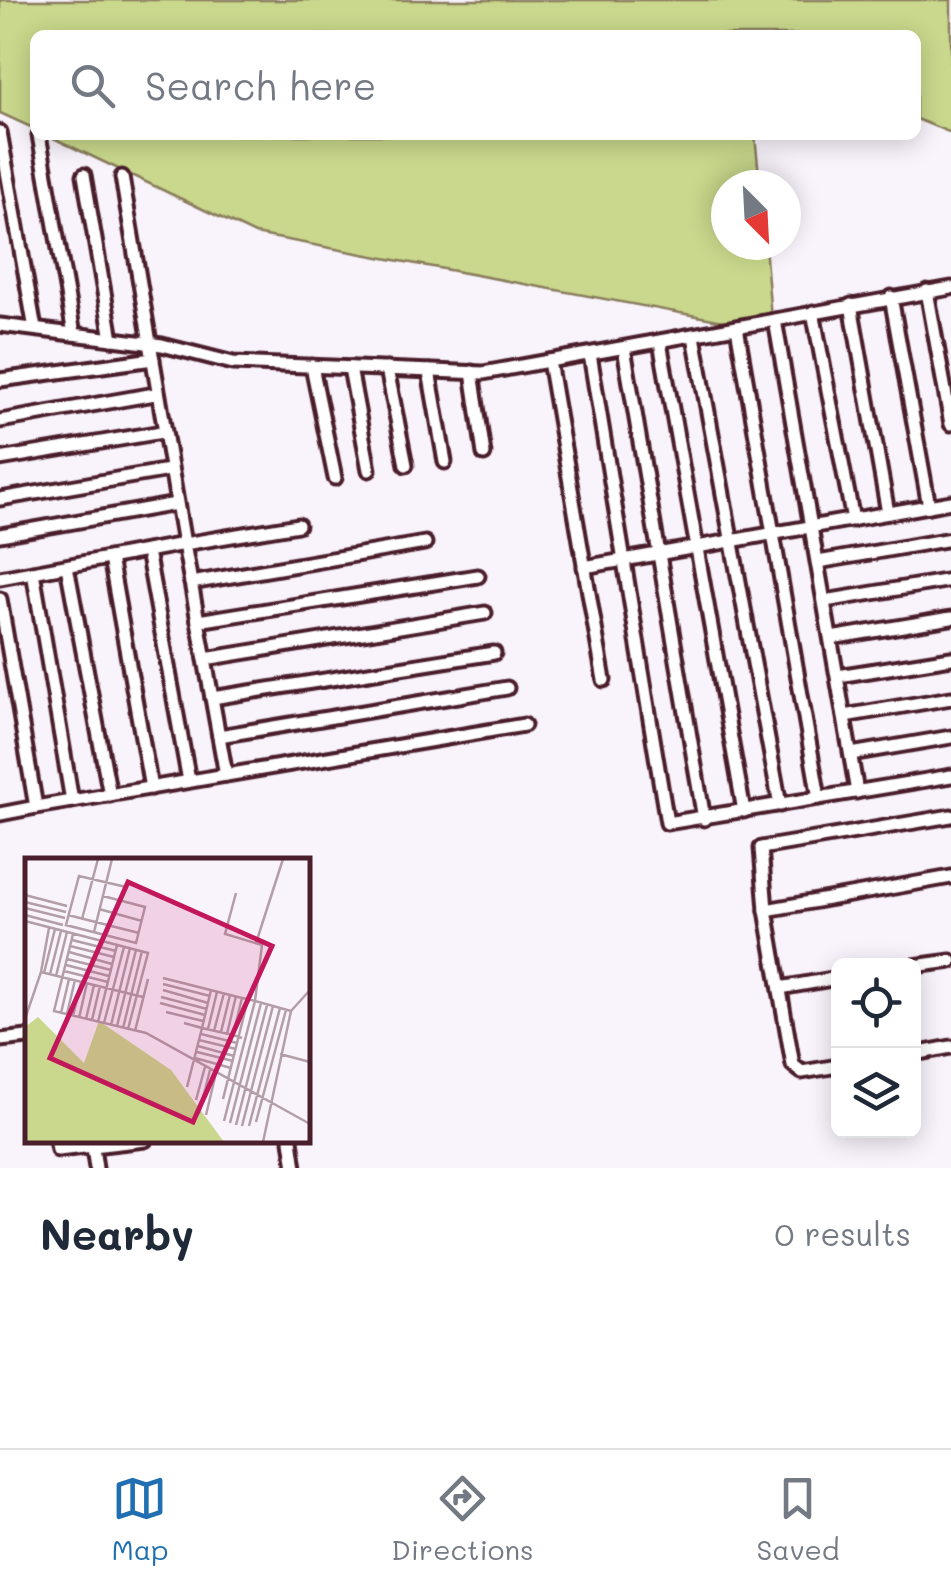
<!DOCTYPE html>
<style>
body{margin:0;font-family:Mali,sans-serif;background:#f6f6f7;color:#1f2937}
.controls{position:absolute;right:30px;bottom:30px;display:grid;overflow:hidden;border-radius:15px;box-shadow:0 5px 25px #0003}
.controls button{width:90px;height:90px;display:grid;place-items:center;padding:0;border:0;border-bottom:2px solid #e0e1e3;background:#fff;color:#1f2937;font:50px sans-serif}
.compass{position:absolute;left:711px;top:170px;width:90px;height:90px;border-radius:50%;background:#fff;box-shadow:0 5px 25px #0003;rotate:156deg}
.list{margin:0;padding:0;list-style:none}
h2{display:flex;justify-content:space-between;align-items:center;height:130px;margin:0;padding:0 40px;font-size:42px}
h2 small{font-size:32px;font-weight:400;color:#747a83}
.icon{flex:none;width:55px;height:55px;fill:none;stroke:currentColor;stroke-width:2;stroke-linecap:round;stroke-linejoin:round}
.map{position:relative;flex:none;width:951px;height:1168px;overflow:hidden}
.search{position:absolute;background:#fff;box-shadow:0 5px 25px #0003;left:30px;right:30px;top:30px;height:110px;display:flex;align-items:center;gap:25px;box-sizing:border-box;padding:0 35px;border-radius:15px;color:#747a83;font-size:38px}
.sheet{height:280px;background:#fff}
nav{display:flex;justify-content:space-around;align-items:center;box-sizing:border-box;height:140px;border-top:2px solid #e0e1e3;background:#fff;font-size:28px;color:#747a83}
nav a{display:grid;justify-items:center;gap:5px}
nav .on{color:#1f6fb2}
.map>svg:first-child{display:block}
.green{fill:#c9d88c;stroke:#8a7c5c;stroke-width:2.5}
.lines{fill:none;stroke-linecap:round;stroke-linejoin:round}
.street-casing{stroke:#4a1f2b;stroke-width:19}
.street{stroke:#fff;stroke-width:11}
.inset-road{fill:none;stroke:#b39ea8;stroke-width:2.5}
.view{fill:#c2185b;fill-opacity:0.15;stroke:#c2185b;stroke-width:5}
.inset-edge{fill:none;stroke:#4a1f2b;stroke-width:5}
</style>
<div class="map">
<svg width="951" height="1168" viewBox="0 0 951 1168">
<rect width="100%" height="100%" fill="#f9f3fc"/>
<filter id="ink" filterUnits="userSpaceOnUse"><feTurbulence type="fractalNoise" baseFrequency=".01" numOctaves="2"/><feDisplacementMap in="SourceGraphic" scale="20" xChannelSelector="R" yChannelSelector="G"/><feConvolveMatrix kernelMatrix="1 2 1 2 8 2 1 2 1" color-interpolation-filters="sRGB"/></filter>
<g filter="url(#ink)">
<g class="green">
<polygon points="0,0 951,0 951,133 916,119 916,35 35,35 35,129 0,113"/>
<polygon points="47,135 755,135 760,185 726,185 726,245 765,245 772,330 255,234"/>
</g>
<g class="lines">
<g class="street-casing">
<g id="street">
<polyline points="0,132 35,329"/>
<polyline points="39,135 74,334"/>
<polyline points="84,175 112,339"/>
<polyline points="122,177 184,544 298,525"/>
<polyline points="927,291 951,424"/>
<polyline points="891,297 929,506"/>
<polyline points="851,305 888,513"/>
<polyline points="813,312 853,520"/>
<polyline points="775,320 857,792"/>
<polyline points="0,325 162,345 233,363 483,373 951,288"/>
<polyline points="737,327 819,798"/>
<polyline points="694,336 780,805"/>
<polyline points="660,342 744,811"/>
<polyline points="624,348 704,819"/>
<polyline points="590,354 667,823 951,776"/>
<polyline points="549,361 604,680"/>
<polyline points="312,366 335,478"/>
<polyline points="350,368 369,470"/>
<polyline points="387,369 406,465"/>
<polyline points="429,371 445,462"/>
<polyline points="472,372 484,454"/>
<polyline points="0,380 153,359"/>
<polyline points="0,421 155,394"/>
<polyline points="0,459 162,432"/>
<polyline points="0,499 169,470"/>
<polyline points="0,535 176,504"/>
<polyline points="147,551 189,781"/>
<polyline points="110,558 151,788"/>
<polyline points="818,562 951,539"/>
<polyline points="67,566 110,795"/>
<polyline points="584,567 951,502"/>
<polyline points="33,572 72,801"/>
<polyline points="0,578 184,544 226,775"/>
<polyline points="191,583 425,543"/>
<polyline points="0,599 36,807 0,814"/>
<polyline points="825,601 951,580"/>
<polyline points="198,621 478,576"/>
<polyline points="831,638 951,618"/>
<polyline points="205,659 485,613"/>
<polyline points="838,676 951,658"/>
<polyline points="212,698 494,653"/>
<polyline points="844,716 951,698"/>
<polyline points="219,736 507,688"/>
<polyline points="851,754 951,737"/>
<polyline points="36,807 524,725"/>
<polyline points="766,910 951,877"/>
<polyline points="914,966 951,961"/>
<polyline points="780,988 838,978"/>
<polyline points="0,1040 28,1037"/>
<polyline points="914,1054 951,1047"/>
<polyline points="838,1066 802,1072 793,1065 766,910 761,848 951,816"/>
<polyline points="56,1140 58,1150 145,1140"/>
<polyline points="291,1140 295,1168"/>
<polyline points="93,1148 96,1168"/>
</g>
</g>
<use href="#street" class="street"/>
</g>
</g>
<g transform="translate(25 858)">
<rect width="285" height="285" fill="#f9f3fc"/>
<path d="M13,159L59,205L74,163L146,212L199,284H0V169Z" fill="#c9d88c"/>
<path class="inset-road" d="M211,35L200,76L237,87L230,143L266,153M0,37L42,48M78,38L120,49L111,85L41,67L54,18L101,29M0,44L41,54M0,50L40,60M74,51L117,63M0,57L38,67M43,57L114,75M57,61L73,1M0,63L123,95L103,171M69,74L87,1M48,76L29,153L121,175L285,266M47,82L91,93M231,85L258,1M45,88L89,99M44,94L87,106M42,101L86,112M41,107L84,118M39,113L83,124M16,114L24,70M19,115L30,71M25,116L36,73M31,118L42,74M138,120L217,140M138,126L185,138M138,132L183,145M186,132L177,170L208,177M136,139L182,151M135,145L180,157M141,154L178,163M36,155L44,121M42,156L50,122M48,158L56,124M54,160L62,125M0,161L16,114L118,139M61,161L69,127M67,162L75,128M73,164L92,87M79,165L99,89M159,165L177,170L162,229M86,167L105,90M92,168L111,92M98,170L117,93M183,171L192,134M110,173L123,121M189,173L199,135M196,174L205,137M176,176L212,185M202,176L211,138M217,180L208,177L217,140L223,141M174,182L211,191M173,188L209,198M172,194L208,203M255,196L285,204M170,200L206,210M198,241L223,141L230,143M171,242L180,209M174,256L185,212M181,257L191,215M199,263L230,143M231,264L261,152M205,265L236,145M211,267L242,147M217,268L248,148M224,268L255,150M238,284L266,153L285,132"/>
<path class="view" d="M103,24L247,88L168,264L25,200Z"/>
<rect width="285" height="285" class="inset-edge"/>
</g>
</svg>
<div class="controls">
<button><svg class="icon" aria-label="locate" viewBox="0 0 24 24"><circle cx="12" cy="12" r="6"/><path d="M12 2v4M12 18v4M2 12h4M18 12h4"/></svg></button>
<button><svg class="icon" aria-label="layers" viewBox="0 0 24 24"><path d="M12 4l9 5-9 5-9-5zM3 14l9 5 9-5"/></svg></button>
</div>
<svg class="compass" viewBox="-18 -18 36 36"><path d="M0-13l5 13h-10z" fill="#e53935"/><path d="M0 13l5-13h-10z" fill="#747a83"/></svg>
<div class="search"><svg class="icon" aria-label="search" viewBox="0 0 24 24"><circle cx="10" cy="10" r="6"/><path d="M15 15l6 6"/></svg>Search here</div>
</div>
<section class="sheet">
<h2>Nearby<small>0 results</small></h2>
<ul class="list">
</ul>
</section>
<nav>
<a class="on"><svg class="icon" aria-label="map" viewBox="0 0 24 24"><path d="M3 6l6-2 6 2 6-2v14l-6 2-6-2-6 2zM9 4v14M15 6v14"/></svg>Map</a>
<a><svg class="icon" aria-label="directions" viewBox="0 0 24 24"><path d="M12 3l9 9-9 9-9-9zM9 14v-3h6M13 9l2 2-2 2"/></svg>Directions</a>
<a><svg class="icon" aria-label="saved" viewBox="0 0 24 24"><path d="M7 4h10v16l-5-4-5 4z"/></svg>Saved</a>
</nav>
